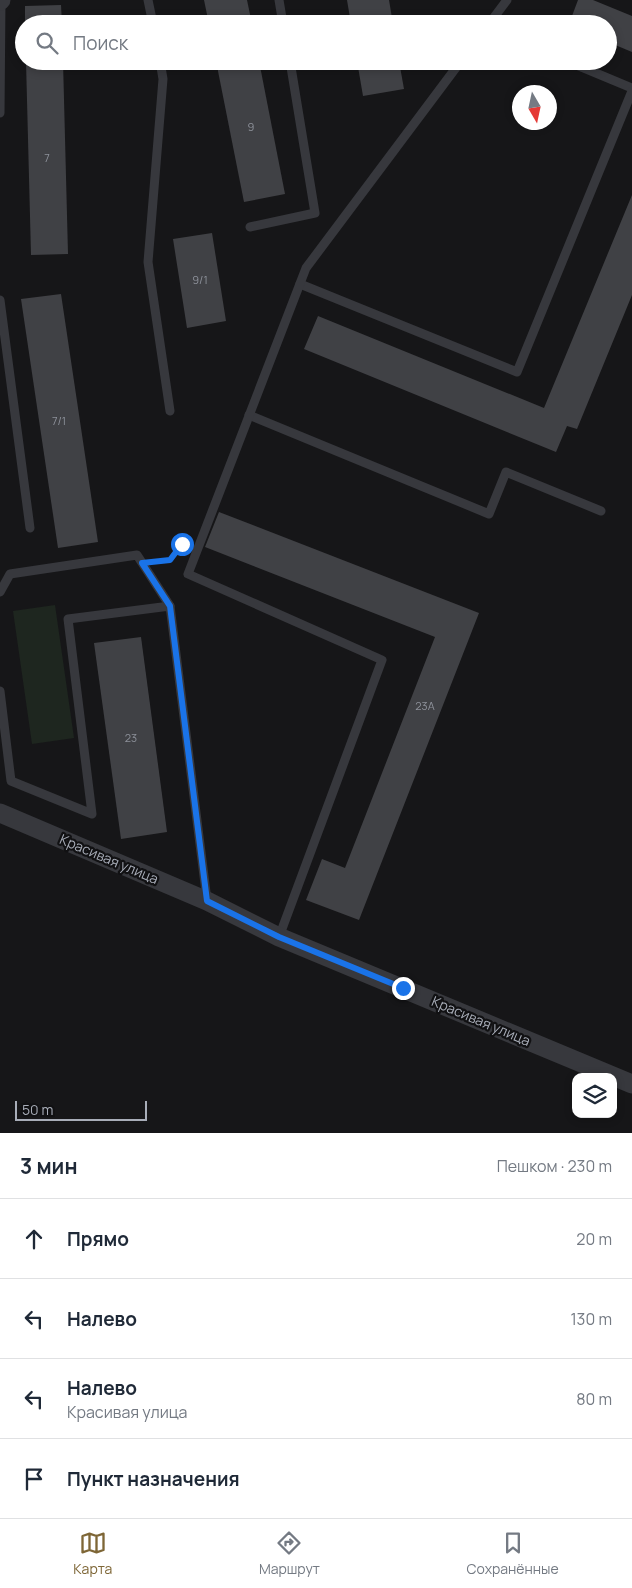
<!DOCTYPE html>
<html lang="ru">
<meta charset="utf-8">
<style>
body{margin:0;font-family:Manrope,sans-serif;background:#f6f6f7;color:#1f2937}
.controls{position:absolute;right:15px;bottom:15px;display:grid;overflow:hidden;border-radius:10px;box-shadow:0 2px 8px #0003}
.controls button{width:45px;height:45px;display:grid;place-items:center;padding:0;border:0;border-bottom:1px solid #e0e1e3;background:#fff;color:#1f2937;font:25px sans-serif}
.compass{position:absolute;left:512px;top:85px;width:45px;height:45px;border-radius:50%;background:#fff;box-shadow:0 2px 8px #0003;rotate:171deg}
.scale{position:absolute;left:15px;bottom:12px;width:132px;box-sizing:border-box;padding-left:5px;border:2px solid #a8adb8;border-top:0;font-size:14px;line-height:18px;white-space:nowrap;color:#a8adb8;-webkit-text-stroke:4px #111113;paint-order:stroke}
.stop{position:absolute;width:15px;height:15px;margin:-11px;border:4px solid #1a73e8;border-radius:50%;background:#fff}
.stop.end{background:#1a73e8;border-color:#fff;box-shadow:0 1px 5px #0008}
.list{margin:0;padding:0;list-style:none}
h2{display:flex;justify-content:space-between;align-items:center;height:65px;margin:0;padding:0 20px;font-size:21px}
h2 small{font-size:16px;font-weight:400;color:#747a83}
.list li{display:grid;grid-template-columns:32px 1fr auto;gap:15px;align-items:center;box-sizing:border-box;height:80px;padding:0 20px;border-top:1px solid #e0e1e3}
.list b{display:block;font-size:19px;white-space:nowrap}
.list p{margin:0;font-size:16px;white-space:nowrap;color:#747a83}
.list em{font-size:16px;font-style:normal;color:#747a83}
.icon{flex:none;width:28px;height:28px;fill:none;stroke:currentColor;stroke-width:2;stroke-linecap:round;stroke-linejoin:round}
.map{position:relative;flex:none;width:632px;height:1133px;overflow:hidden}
.search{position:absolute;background:#fff;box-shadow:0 2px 8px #0003;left:15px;right:15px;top:15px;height:55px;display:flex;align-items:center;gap:12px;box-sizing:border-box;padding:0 18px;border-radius:28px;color:#747a83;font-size:19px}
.sheet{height:385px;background:#fff}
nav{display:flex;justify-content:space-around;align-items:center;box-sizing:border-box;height:70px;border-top:1px solid #e0e1e3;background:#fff;font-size:14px;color:#747a83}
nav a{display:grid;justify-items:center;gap:2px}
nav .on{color:#7e6636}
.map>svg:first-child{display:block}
.green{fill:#1e261f}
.building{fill:#404145}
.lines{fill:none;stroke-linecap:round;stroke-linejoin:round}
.path{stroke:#3d3f44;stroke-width:3;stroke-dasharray:2.5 4;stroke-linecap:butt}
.lane{stroke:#37383d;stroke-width:9}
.street{stroke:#37383d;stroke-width:19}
.route{stroke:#1a73e8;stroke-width:6}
.labels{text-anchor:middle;stroke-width:4.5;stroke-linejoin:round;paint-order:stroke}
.number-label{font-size:11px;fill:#8e929b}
.street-label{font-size:14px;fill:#a8adb8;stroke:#111113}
</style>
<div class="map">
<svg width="632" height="1133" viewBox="0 0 632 1133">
<rect width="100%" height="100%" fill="#161618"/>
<polygon class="green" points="55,605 74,738 32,744 13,611"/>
<g class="building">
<polygon points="204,0 247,0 252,24 209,24"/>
<polygon points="347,0 389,0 393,24 351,24"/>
<polygon points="578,0 593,0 632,16 632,52 608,42 608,24 569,24"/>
<polygon points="61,5 62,24 25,24 25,6"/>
<polygon points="26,61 63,61 68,254 31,255"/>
<polygon points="216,61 259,61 285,194 244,202"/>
<polygon points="357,61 399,61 404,89 363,96"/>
<polygon points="632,195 632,295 577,429 567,426 556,452 304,349 318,316 544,408"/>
<polygon points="212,233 226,321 187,328 173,239"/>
<polygon points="61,294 98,542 58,548 21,299"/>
<polygon points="219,512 479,613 359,920 306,900 322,859 345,868 435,637 205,547"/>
<polygon points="141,637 167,832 121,839 94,643"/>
</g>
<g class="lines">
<polyline class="path" points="155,562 170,560 182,544 187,546"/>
<g class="lane">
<polyline points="148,0 153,24"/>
<polyline points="279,0 283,24"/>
<polyline points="489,24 507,0"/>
<polyline points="160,61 163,79 148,262 170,411"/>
<polyline points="567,61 632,88"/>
<polyline points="0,113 1,0"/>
<polyline points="250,227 315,213 290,61"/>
<polyline points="300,284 517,372 632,91"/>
<polyline points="0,300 30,528"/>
<polyline points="249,415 489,514 506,472 601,511"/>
<polyline points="0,592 10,574 137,555 170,606"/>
<polyline points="0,691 11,781 92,814 68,619 170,606 207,900"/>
<polyline points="279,937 382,660 188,574 306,268 461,61"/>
</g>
<g class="street">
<polyline points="0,1 1,0"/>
<polyline points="0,813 207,901 279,937 632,1084"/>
</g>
</g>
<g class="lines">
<polyline class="route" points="182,544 170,560 142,563 170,606 207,901 279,937 403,988"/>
</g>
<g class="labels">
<g class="number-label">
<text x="251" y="131">9</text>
<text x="47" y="162">7</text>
<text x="200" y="284">9/1</text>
<text x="59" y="425">7/1</text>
<text x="425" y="710">23А</text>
<text x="131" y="742">23</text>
</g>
<g class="street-label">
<text transform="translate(109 859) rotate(23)" y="5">Красивая улица</text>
<text transform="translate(481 1021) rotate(23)" y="5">Красивая улица</text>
</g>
</g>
</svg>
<div class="controls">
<button><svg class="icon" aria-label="layers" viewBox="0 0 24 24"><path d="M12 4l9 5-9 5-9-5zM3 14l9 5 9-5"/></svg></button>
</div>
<svg class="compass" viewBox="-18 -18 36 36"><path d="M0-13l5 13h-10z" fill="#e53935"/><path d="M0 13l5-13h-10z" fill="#747a83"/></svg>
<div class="scale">50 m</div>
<div class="stop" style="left:182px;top:544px"></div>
<div class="stop end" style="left:403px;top:988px"></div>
<div class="search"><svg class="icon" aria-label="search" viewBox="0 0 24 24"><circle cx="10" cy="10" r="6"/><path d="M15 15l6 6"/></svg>Поиск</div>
</div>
<section class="sheet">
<h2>3 мин<small>Пешком · 230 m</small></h2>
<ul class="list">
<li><svg class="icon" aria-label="ahead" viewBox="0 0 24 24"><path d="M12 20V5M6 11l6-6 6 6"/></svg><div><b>Прямо</b></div><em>20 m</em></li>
<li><svg class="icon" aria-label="left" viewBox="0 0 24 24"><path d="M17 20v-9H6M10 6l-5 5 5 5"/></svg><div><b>Налево</b></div><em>130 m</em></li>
<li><svg class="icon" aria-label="left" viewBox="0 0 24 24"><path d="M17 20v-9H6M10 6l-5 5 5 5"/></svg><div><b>Налево</b><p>Красивая улица</p></div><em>80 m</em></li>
<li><svg class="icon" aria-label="arrive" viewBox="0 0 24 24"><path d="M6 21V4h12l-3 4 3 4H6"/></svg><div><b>Пункт назначения</b></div></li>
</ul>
</section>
<nav>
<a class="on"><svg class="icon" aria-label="map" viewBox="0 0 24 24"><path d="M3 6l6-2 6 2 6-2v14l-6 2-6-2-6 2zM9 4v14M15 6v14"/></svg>Карта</a>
<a><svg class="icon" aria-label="directions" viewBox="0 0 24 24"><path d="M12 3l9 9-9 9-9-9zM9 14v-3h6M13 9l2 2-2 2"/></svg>Маршрут</a>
<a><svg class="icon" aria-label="saved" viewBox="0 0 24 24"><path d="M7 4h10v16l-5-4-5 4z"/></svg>Сохранённые</a>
</nav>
